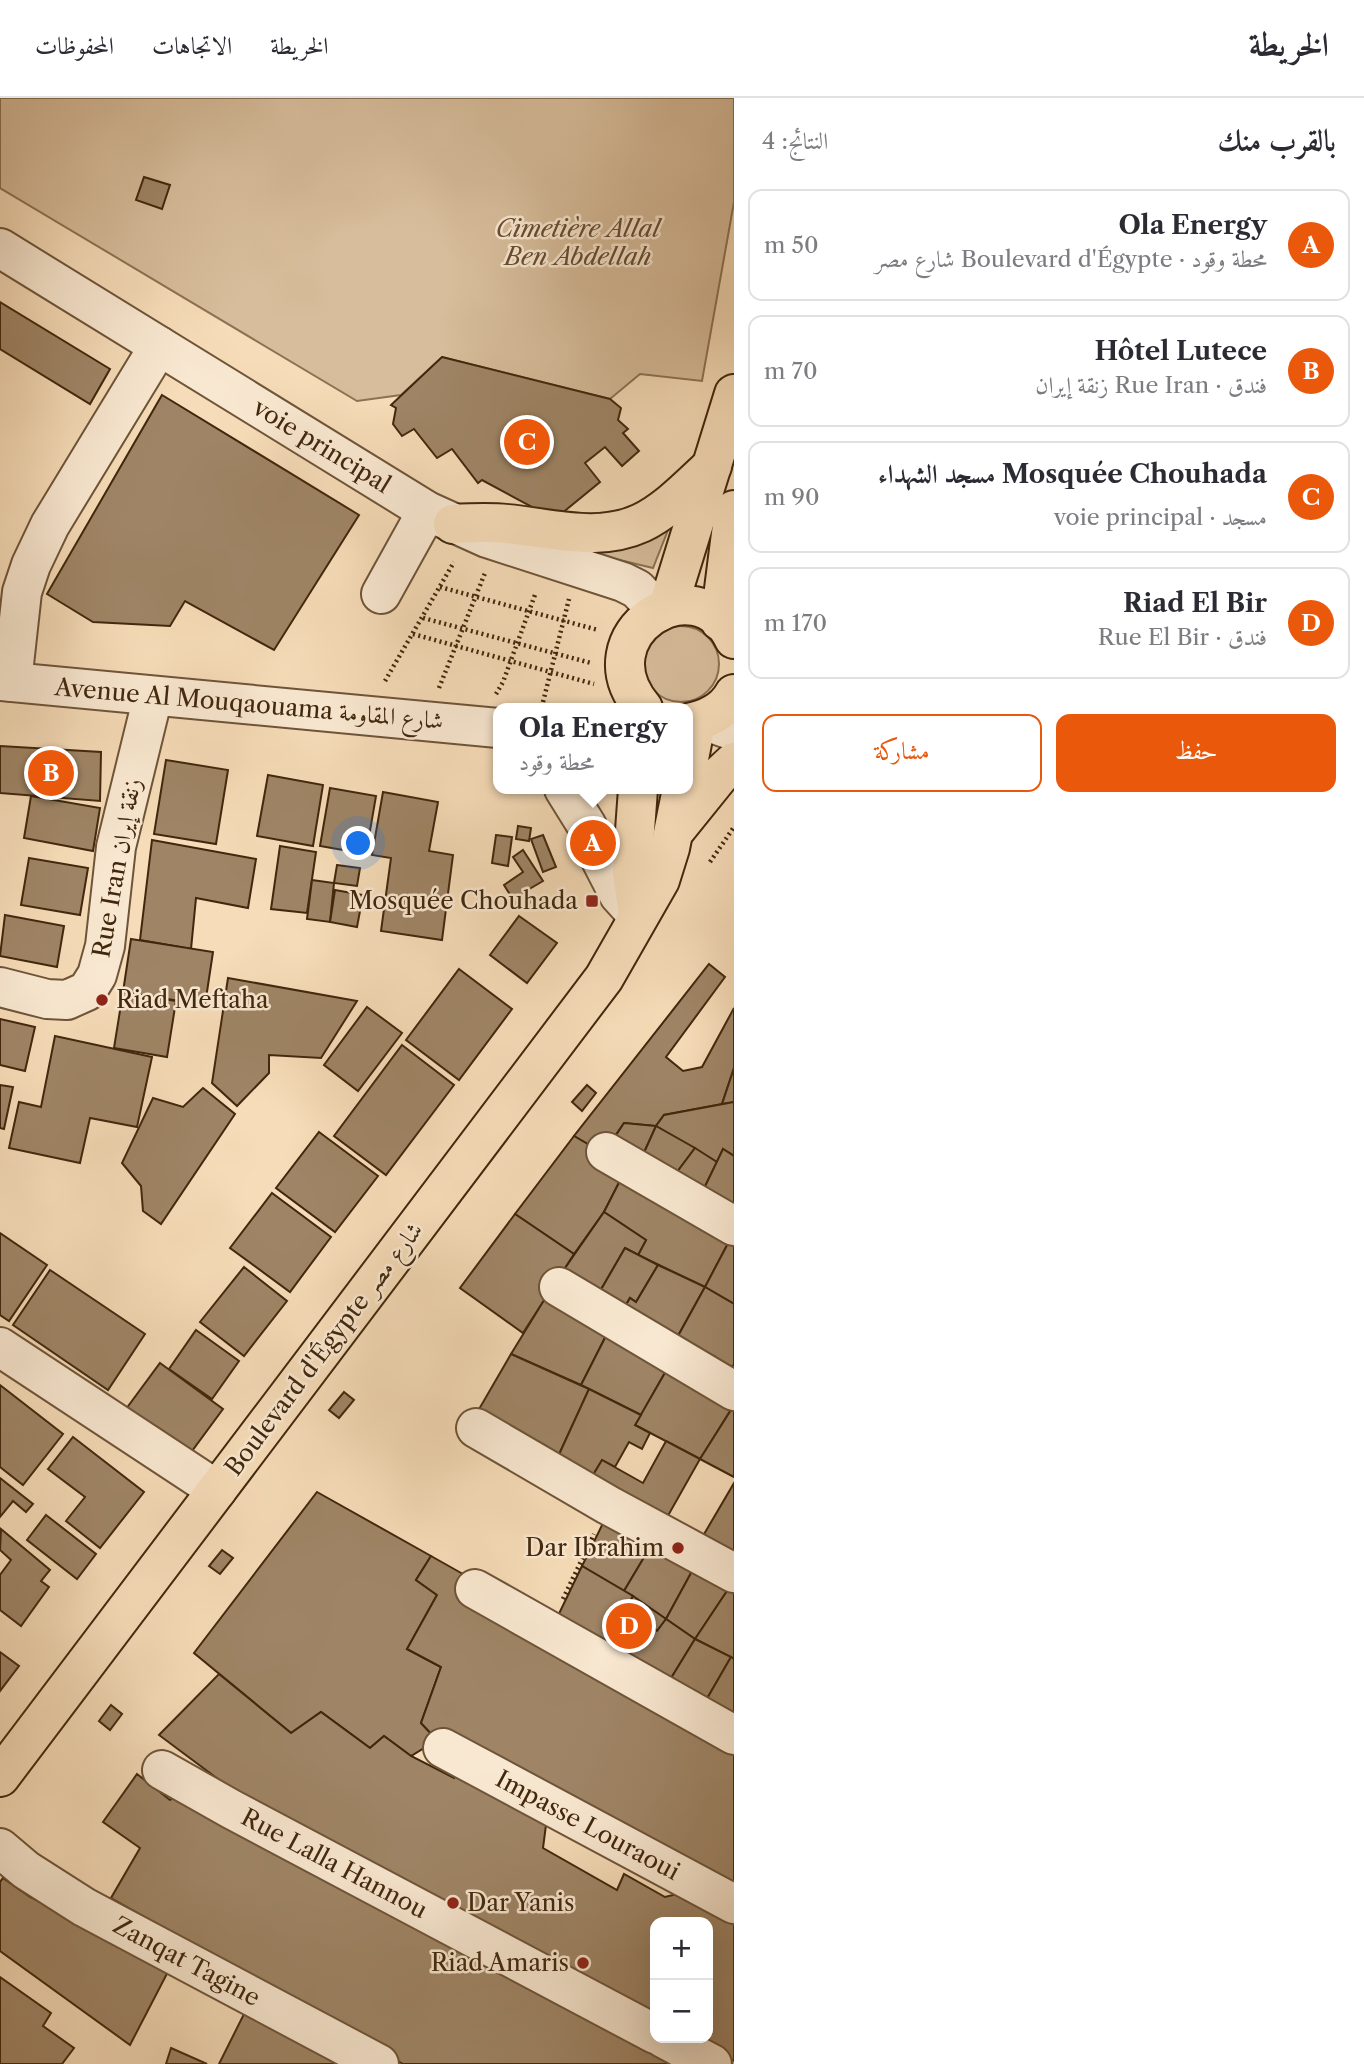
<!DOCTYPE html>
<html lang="ar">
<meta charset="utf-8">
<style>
body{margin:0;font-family:"Libre Caslon Text",Amiri,serif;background:#f2f2f3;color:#2b2b33;direction:rtl}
.controls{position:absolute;right:21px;bottom:21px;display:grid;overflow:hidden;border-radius:14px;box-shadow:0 7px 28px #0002}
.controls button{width:63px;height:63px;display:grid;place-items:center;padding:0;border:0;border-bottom:2px solid #e1e1e2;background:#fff;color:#2b2b33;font:35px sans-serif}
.you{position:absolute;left:359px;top:746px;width:24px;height:24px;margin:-18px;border:5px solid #fff;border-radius:50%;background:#1a73e8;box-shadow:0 0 0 10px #1a73e833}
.badge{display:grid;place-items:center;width:46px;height:46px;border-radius:50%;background:#ea580c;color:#fff;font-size:23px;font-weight:700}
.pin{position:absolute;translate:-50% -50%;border:4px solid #fff;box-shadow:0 2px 7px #0006}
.popup{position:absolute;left:493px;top:605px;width:200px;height:91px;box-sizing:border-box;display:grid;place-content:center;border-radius:14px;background:#fff;filter:drop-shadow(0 2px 5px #0005);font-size:23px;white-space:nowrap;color:#7c7c81}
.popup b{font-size:26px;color:#2b2b33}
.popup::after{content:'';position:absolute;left:50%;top:100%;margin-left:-14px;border:14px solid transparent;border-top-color:#fff}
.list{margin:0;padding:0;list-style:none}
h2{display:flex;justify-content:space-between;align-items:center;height:91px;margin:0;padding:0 28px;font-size:30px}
h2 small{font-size:23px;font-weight:400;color:#7c7c81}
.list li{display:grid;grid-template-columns:46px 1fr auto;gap:21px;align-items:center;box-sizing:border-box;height:112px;margin:0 14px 14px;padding:0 14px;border:2px solid #e1e1e2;border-radius:14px}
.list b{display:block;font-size:26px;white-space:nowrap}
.list p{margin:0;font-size:23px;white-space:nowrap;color:#7c7c81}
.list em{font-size:23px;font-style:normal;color:#7c7c81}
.actions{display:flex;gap:14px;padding:21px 28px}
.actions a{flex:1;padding:16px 0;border:2px solid #ea580c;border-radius:14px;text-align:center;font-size:24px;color:#ea580c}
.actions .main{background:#ea580c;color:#fff}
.map{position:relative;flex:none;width:734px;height:1966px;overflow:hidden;direction:ltr}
header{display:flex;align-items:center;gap:42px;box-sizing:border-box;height:98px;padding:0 35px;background:#fff;border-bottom:2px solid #e1e1e2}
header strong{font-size:33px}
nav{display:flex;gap:38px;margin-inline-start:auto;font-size:24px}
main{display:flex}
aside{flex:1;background:#fff}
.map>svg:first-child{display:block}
.green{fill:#d7bd9b;stroke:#8c7254;stroke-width:2}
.building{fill:#9f8566;stroke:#41270d;stroke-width:2}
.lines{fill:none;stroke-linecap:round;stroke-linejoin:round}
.minor-casing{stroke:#6e5438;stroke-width:42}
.major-casing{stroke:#41270d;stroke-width:42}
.path{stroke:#41270d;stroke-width:4.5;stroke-dasharray:2 3.5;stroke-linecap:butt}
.minor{stroke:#f9e8d1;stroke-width:38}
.major{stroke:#f6dcb8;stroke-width:38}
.poi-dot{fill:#8f2418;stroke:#f9e8d1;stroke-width:2.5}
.labels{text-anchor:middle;stroke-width:5;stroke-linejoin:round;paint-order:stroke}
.park-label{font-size:24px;font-style:italic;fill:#664c30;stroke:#f9e8d1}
.street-label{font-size:24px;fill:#41270d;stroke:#f9e8d1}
.poi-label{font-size:24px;fill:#41270d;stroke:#f9e8d1;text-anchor:end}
</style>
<header>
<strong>الخريطة</strong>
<nav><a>الخريطة</a><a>الاتجاهات</a><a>المحفوظات</a></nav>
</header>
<main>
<aside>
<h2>بالقرب منك<small>النتائج: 4</small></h2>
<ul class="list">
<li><span class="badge">A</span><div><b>Ola Energy</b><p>محطة وقود · Boulevard d'Égypte شارع مصر</p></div><em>50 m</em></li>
<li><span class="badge">B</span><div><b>Hôtel Lutece</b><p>فندق · Rue Iran زنقة إيران</p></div><em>70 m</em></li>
<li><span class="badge">C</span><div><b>Mosquée Chouhada مسجد الشهداء</b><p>مسجد · voie principal</p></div><em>90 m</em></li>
<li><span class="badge">D</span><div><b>Riad El Bir</b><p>فندق · Rue El Bir</p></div><em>170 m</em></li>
</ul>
<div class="actions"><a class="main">حفظ</a><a>مشاركة</a></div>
</aside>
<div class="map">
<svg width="734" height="1966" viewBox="0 0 734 1966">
<rect width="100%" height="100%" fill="#f6dcb8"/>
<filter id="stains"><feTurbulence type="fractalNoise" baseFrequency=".00286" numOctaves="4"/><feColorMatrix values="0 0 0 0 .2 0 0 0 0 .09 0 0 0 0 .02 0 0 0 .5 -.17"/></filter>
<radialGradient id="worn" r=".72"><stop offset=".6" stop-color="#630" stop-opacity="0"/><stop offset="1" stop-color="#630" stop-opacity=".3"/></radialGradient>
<g class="green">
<polygon points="0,0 734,0 734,104 702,283 640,276 610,301 442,259 401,297 357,303 0,90"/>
<polygon points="674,417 653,470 553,446"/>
<circle cx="681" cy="566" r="38"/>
</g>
<g class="building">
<polygon points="144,79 170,87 162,111 136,102"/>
<polygon points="0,204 110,271 90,306 0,251"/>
<polygon points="442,259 610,301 621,310 618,322 628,331 623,335 639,353 622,368 605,349 585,365 600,384 561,416 545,416 482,382 478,385 452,351 437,360 414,331 402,338 393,326 396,310 391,307"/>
<polygon points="162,297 359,417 274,552 185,503 170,528 93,524 47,496"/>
<polygon points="0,648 101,654 100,703 0,695"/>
<polygon points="166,662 228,672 216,746 154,736"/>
<polygon points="268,677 323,687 313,748 257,738"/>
<polygon points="330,690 376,698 366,756 320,748"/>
<polygon points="383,694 438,704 429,753 453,757 442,842 381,833 391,760 372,757"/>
<polygon points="31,698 100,710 93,753 24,740"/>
<polygon points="518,728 531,730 529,743 516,741"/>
<polygon points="496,737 512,739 508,768 492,765"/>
<polygon points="543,737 556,769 543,774 531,741"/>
<polygon points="152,742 256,761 248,810 196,800 191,851 140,842"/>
<polygon points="280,748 316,754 307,815 271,811"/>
<polygon points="523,752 543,783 526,793 533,803 519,811 504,787 523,774 513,759"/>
<polygon points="29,760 88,770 80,817 21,807"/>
<polygon points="337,767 360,770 357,788 334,785"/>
<polygon points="312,782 334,785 330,824 307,821"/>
<polygon points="335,792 363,797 357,829 330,824"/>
<polygon points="5,817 64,828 57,869 0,858"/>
<polygon points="519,818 557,845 527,885 490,857"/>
<polygon points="131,841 213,854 205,907 123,894"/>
<polygon points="709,866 725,879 666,959 683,973 702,969 734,910 734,970 722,1006 664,1017 656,1028 624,1025 603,1055 574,1038"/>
<polygon points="459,871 512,911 459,982 406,942"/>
<polygon points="228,880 357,903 321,960 269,957 269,975 237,1008 212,985"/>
<polygon points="123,894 176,903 167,959 114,950"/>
<polygon points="367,909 402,935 358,993 324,967"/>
<polygon points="0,921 35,929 25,973 0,967"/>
<polygon points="55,938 152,959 137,1029 90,1020 80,1065 9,1050 19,1004 41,1009"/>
<polygon points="402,947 454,987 386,1077 334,1038"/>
<polygon points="734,970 734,1004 722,1006"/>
<polygon points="0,987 13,989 4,1031 0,1030"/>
<polygon points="587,987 596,995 582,1013 572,1004"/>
<polygon points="203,990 235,1016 161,1126 143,1113 141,1088 122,1065 153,1000 183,1009"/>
<polygon points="734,1004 734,1058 723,1051 717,1064 656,1028 664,1017"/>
<polygon points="624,1025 656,1028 638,1068 607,1051"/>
<polygon points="656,1028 695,1050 668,1086 638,1068"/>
<polygon points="319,1034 378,1078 335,1134 276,1090"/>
<polygon points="574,1038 627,1069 604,1114 574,1156 515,1116"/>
<polygon points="695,1050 717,1064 698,1103 668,1086"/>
<polygon points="723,1051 734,1058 734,1116 698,1103"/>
<polygon points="627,1069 734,1134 705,1189 638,1157 646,1142 604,1114"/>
<polygon points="272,1095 331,1139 290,1194 230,1150"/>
<polygon points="604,1114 646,1142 638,1157 625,1150 595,1202 558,1180"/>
<polygon points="515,1116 574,1156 523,1235 460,1190"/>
<polygon points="734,1134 734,1206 705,1189"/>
<polygon points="0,1135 47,1167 9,1223 0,1217"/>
<polygon points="625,1150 658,1167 636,1204 630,1200 620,1217 595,1202"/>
<polygon points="658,1167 705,1189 673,1247 620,1217 630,1200 636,1204"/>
<polygon points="244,1169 287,1203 244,1258 200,1224"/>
<polygon points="50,1172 145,1236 108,1292 13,1227"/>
<polygon points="705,1189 734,1206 734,1266 727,1279 673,1247"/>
<polygon points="549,1194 610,1230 581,1287 511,1256"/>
<polygon points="610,1230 670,1266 641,1317 581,1287"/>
<polygon points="196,1232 239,1263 212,1301 169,1271"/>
<polygon points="511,1256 589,1291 556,1363 475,1318"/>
<polygon points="160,1265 223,1311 189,1357 126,1311"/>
<polygon points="670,1266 734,1307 700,1361 635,1327"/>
<polygon points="0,1287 63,1336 23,1387 0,1369"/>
<polygon points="589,1291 641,1317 635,1327 650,1335 642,1351 629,1344 615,1369 602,1362 590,1382 556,1363"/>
<polygon points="344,1294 354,1302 339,1320 329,1312"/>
<polygon points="734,1307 734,1379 700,1361"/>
<polygon points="73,1339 144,1394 100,1450 66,1423 85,1399 48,1371"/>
<polygon points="666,1343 700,1361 665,1423 590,1382 602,1362 643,1385"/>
<polygon points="0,1380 33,1406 26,1414 13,1403 0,1419"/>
<polygon points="734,1385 734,1461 700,1443"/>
<polygon points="317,1394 431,1458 416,1482 437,1497 407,1551 441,1569 421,1625 437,1642 411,1658 384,1638 370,1650 321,1614 291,1635 194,1555"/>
<polygon points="608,1415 655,1441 624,1493 582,1468"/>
<polygon points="46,1417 96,1456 77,1481 27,1442"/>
<polygon points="1,1431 50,1472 41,1483 49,1489 21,1528 0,1512 0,1477 11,1462 0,1452"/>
<polygon points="655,1441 697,1464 666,1521 624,1493"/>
<polygon points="222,1452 233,1460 220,1476 209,1468"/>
<polygon points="431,1458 470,1480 734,1641 734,1791 437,1642 421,1625 441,1569 407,1551 437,1497 416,1482"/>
<polygon points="697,1464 733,1484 695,1541 666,1521"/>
<polygon points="582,1468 633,1498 603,1556 553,1528"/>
<polygon points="733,1484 734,1484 734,1561 695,1541"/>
<polygon points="633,1498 666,1521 657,1533 642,1523 619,1565 603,1556"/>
<polygon points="666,1521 695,1541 665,1590 619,1565 642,1523 657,1533"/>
<polygon points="695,1541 731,1559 701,1611 665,1590"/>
<polygon points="0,1554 19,1568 0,1593"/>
<polygon points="731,1559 734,1561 734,1629 701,1611"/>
<polygon points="219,1576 291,1635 321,1614 370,1650 384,1638 411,1658 454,1680 460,1671 546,1727 543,1750 617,1792 624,1776 665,1799 677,1796 734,1821 734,1963 688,1940 708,1940 708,1824 655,1824 655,1923 246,1702 159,1637"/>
<polygon points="111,1607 122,1616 110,1632 99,1623"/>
<polygon points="137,1676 170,1702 181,1693 699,1966 403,1966 111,1800 140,1750 103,1724"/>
<polygon points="3,1780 30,1799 172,1866 130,1947 0,1853 0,1784"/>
<polygon points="0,1879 51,1915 43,1928 74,1950 62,1966 0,1966"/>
<polygon points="250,1904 369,1966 219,1966"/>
<polygon points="171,1950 207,1966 166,1966"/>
</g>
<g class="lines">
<g class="minor-casing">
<g id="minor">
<path id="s1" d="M0,150L427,413L487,440L623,484L637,491L659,514"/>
<polyline points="381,496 427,413"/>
<polyline points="0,583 498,630"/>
<polyline points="12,584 22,494 31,467 50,427 159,248"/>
<polyline points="703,622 734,633"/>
<polyline points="564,691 587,728"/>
<polyline points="601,762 619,797 638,818"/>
<polyline points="0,889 47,901 67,902 87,893 97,877 105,848 116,749 153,598"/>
<polyline points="606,1054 734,1128"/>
<polyline points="559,1189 734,1293"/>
<polyline points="0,1249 217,1392"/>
<polyline points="476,1330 608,1407 734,1475"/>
<polyline points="475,1491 734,1637"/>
<path id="s2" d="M443,1650L734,1806"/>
<path id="s3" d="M162,1672L231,1711L655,1936"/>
<path id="s4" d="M0,1750L26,1772L84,1809L379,1966"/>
<polyline points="663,1940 712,1966"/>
</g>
</g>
<g class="major-casing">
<g id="major">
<path d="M453,426C471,425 489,424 507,426C551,430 598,445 641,425C668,412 690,388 712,368"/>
<polyline points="668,509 734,296"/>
<polyline points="720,523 734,412"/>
<path d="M643,610C581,537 696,462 734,541"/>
<path d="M688,625C706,622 725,613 734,596"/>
<polyline points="688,666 696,624"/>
<polyline points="638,691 632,774 638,818"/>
<polyline points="677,730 719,678 734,664"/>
<polyline points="0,1679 604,880 660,782 670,750 682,691"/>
</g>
</g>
<g class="path">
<polyline points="440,489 598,532"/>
<polyline points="423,520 591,565"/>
<polyline points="413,536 594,586"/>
<polyline points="385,583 454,464"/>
<polyline points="439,590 485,475"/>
<polyline points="496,596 503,584 536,494"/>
<polyline points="543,604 569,501"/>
<polyline points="710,764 734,729"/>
<polyline points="563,1501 594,1436"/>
</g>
<use href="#minor" class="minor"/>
<use href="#major" class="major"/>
</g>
<g class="poi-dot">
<rect x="585" y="796" width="14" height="14" rx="3.5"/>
<circle cx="102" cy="902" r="7"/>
<circle cx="678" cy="1450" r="7"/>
<circle cx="453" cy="1805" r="7"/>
<circle cx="583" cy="1865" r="7"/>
</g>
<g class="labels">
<g class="park-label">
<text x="578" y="139">Cimetière Allal<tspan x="578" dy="28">Ben Abdellah</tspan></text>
</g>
<g class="street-label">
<text dy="8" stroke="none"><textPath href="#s1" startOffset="378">voie principal</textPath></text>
<text transform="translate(249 606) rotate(5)" y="8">Avenue Al Mouqaouama شارع المقاومة</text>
<text transform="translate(117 770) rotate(-80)" y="8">Rue Iran زنقة إيران</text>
<text transform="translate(324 1251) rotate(-53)" y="8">Boulevard d'Égypte شارع مصر</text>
<text dy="8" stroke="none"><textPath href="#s2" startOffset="164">Impasse Louraoui</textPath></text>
<text dy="8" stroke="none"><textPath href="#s3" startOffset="196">Rue Lalla Hannou</textPath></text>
<text dy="8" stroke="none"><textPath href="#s4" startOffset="219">Zanqat Tagine</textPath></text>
</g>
<g class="poi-label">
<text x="578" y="811">Mosquée Chouhada</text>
<text x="116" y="910" text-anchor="start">Riad Meftaha</text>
<text x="664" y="1458">Dar Ibrahim</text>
<text x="467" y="1813" text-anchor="start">Dar Yanis</text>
<text x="569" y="1873">Riad Amaris</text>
</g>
</g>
<rect width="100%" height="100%" filter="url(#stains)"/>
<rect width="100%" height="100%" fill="url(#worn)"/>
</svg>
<div class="controls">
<button>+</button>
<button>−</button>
</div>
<div class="you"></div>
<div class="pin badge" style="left:593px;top:745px">A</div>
<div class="popup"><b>Ola Energy</b>محطة وقود</div>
<div class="pin badge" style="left:51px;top:675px">B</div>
<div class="pin badge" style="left:527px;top:344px">C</div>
<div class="pin badge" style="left:629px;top:1528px">D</div>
</div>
</main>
